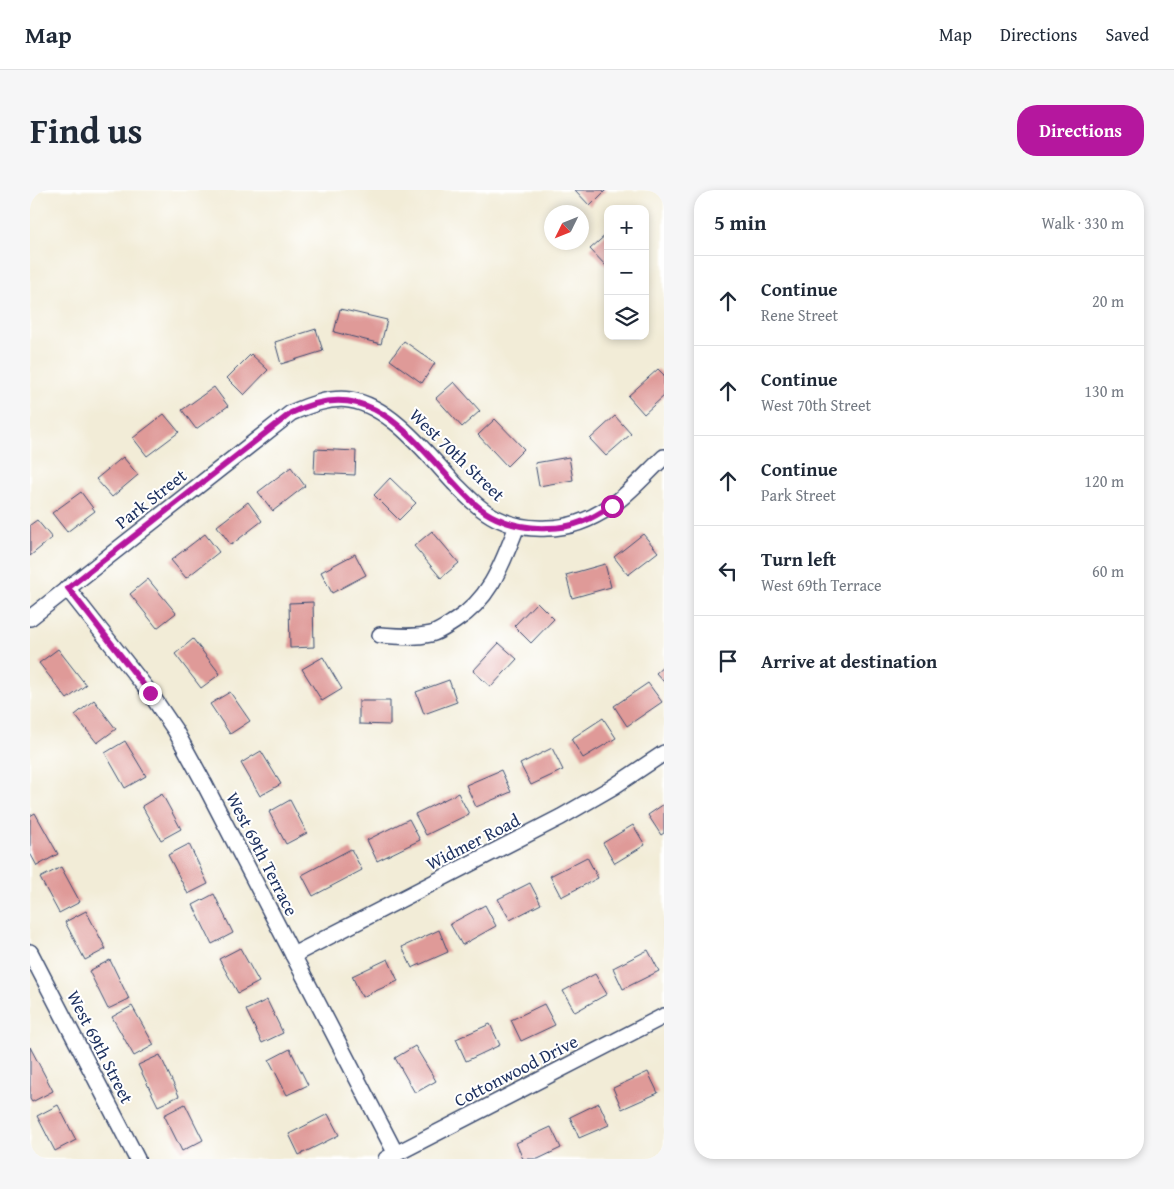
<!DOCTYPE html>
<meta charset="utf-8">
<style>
body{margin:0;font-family:"Gentium Book Plus",serif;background:#f6f6f7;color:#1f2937}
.controls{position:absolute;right:15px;top:15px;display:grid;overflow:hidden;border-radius:10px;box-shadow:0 2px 8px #0003}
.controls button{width:45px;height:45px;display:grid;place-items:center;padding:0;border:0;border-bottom:1px solid #e0e1e3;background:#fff;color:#1f2937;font:25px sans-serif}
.compass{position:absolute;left:514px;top:15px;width:45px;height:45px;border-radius:50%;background:#fff;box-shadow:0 2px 8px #0003;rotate:227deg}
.stop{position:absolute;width:15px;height:15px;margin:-11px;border:4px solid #b5179e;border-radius:50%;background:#fff}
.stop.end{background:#b5179e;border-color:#fff;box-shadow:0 1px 5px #0008}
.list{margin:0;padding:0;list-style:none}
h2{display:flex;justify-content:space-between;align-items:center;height:65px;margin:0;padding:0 20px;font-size:21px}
h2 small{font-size:16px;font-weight:400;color:#747a83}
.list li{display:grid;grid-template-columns:32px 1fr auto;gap:15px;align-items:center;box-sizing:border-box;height:90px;padding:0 20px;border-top:1px solid #e0e1e3}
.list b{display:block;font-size:19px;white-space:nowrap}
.list p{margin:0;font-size:16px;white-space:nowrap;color:#747a83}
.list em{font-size:16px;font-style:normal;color:#747a83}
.icon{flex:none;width:28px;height:28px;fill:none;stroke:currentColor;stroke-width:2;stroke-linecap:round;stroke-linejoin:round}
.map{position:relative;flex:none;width:634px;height:969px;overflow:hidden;border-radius:20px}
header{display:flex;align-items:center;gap:30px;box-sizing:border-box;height:70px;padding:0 25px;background:#fff;border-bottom:1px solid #e0e1e3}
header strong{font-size:24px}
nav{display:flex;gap:28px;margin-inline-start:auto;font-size:18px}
.intro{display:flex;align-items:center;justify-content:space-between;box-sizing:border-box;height:120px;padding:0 30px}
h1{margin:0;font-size:35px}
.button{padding:12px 22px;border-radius:20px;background:#b5179e;color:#fff;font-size:18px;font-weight:700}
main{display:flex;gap:30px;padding:0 30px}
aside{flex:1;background:#fff;border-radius:20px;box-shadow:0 2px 8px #0003}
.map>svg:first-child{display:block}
.building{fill:#df9a98}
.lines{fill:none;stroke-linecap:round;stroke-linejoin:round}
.street-casing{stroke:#3b4b70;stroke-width:18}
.street{stroke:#fff;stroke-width:15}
.route{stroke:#b5179e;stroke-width:6}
.labels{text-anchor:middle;stroke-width:4;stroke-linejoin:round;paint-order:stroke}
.street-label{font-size:18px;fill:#1b2f5e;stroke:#fff}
</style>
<header>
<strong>Map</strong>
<nav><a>Map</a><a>Directions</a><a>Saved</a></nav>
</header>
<div class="intro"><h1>Find us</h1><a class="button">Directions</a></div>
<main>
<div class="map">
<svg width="634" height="969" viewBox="0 0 634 969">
<rect width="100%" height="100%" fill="#fff"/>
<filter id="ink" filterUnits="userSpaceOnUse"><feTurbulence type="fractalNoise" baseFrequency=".02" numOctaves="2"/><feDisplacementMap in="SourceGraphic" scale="10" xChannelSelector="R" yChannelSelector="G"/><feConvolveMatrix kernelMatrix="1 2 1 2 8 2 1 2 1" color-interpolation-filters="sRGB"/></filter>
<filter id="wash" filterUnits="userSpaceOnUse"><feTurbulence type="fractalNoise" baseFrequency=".0096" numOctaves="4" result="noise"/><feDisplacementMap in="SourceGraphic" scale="20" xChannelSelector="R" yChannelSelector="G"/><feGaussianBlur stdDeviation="1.12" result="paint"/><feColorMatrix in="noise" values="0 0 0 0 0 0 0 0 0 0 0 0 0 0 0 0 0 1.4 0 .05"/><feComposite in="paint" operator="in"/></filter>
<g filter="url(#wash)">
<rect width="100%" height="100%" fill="#f2ecd7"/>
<g id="blocks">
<g class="building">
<polygon points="545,0 576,0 560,16"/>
<polygon points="578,43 578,78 560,59"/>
<polygon points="310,119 357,130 351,154 304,142"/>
<polygon points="286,139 293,161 251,174 245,152"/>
<polygon points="374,151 405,173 392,193 360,170"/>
<polygon points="221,164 238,180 214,205 197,188"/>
<polygon points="628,179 634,185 634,206 614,224 598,206"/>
<polygon points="424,192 450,221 432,237 406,208"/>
<polygon points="184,197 198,216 166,239 152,220"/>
<polygon points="134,224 149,242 117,266 103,248"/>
<polygon points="585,226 601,244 576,266 560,249"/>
<polygon points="465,229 494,259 477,276 448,245"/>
<polygon points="285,259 326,261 325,285 284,283"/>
<polygon points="93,267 108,285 82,307 66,289"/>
<polygon points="539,267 543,290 509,296 505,273"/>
<polygon points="261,277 275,296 243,321 228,302"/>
<polygon points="360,288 386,313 369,330 344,305"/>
<polygon points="51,302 65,321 37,342 22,323"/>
<polygon points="218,312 232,331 201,355 187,336"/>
<polygon points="7,330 22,348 0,366 0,335"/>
<polygon points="402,341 429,373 411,388 384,356"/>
<polygon points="175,344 189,362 156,388 141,370"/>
<polygon points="613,344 628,362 598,385 584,367"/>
<polygon points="325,364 336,385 302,403 291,382"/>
<polygon points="575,374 581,397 542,408 536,385"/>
<polygon points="118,389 146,423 127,438 100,404"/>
<polygon points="283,412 284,457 260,458 259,413"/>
<polygon points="507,412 524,429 501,453 484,436"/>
<polygon points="163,449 190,484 171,498 145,464"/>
<polygon points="469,453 487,469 461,497 443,481"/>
<polygon points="28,459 56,495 37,509 9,473"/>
<polygon points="293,467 312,499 292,511 272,479"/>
<polygon points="634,476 634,492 626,483"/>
<polygon points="419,490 427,512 394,524 386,502"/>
<polygon points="618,493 632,512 597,536 584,516"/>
<polygon points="200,502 220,531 200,544 180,514"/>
<polygon points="64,510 86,539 67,553 45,525"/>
<polygon points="329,511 360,511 360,535 329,534"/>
<polygon points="573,528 586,548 553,568 541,549"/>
<polygon points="95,551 116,586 95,598 75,563"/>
<polygon points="522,558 533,580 501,595 490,574"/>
<polygon points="231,561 251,594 230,606 211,573"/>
<polygon points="471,580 481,602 446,617 436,595"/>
<polygon points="428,603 439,624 396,645 385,624"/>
<polygon points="132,604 151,639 131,650 112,616"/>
<polygon points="260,610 277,643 256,654 239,622"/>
<polygon points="634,614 634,643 631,645 618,625"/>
<polygon points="5,623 28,664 7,676 0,663 0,626"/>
<polygon points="379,629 390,650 347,671 337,650"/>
<polygon points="603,635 615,655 585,673 573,653"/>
<polygon points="159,654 178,694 158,704 138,665"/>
<polygon points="321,659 332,680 283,706 272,685"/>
<polygon points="557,667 568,688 531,707 520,686"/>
<polygon points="31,677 50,712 29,723 10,688"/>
<polygon points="500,693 511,714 480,730 468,709"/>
<polygon points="184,704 203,743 182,754 163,715"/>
<polygon points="455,715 466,736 432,755 420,734"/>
<polygon points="56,721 76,759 55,770 35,732"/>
<polygon points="409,740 418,762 382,778 372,757"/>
<polygon points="210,758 229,792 208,803 189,769"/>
<polygon points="618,760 629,781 593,799 583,778"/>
<polygon points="358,769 368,791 332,807 322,786"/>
<polygon points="80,770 99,809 78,819 59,781"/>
<polygon points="565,784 577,804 545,822 533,801"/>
<polygon points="237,810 253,843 232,853 216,820"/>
<polygon points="514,814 525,835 491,851 481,830"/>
<polygon points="102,816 124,855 104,866 82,827"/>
<polygon points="460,834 470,855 436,871 426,849"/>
<polygon points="385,856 406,891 385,903 365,868"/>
<polygon points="0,857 23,901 2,912 0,909"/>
<polygon points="260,859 278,895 257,905 239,870"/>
<polygon points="130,865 149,906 128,916 108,875"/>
<polygon points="618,882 628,903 592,919 583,898"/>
<polygon points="569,913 579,935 549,948 540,927"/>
<polygon points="155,914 173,950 152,961 134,925"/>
<polygon points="28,915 46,950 25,961 7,926"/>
<polygon points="298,924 309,945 269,965 259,944"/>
<polygon points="521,937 531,958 508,969 493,969 486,953"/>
</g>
</g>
</g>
<g filter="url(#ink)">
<use href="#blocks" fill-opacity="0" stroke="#3b4b70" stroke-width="1"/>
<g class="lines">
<g class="street-casing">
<g id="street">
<polyline points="37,398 120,503 145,540 174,593 366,964"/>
<path d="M0,428L261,223C279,215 300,207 320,210C361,216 398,265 425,294C437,306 450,320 466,328C482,336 499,339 517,338C540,338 562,329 581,316C598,305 618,282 634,267"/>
<path d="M350,445C367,446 384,448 401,444C409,442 417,436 425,431C461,408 472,374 487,336"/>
<polyline points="0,762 107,969"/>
<polyline points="263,765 531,627 583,597 634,563"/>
<polyline points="356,969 634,826"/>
</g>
</g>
<use href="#street" class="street"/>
</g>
</g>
<g class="lines" filter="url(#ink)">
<path class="route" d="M120,503L38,398L261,223C339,184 377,244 425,294C437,307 450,321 466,328C483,336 499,339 518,338C529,338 541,336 551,332C562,329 572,321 582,316"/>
</g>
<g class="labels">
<g class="street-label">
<text transform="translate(427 265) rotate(44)" y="6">West 70th Street</text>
<text transform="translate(121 309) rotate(-38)" y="6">Park Street</text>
<text transform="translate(443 652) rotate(-27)" y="6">Widmer Road</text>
<text transform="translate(232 664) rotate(63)" y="6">West 69th Terrace</text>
<text transform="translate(70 857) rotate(63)" y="6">West 69th Street</text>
<text transform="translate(486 881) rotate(-27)" y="6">Cottonwood Drive</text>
</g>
</g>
</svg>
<div class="controls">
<button>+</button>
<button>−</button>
<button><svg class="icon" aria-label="layers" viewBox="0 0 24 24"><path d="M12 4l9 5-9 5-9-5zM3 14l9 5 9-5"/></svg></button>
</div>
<svg class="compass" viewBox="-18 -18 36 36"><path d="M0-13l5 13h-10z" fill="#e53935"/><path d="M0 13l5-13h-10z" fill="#747a83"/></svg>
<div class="stop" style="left:582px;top:316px"></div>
<div class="stop end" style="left:120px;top:503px"></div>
</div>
<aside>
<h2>5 min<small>Walk · 330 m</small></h2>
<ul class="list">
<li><svg class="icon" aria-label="ahead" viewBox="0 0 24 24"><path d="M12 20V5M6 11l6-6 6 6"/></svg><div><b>Continue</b><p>Rene Street</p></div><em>20 m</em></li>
<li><svg class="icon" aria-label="ahead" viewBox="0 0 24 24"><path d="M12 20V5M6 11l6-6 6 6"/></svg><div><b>Continue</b><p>West 70th Street</p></div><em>130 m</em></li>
<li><svg class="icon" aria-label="ahead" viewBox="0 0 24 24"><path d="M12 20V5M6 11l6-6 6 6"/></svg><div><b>Continue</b><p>Park Street</p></div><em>120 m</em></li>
<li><svg class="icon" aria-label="left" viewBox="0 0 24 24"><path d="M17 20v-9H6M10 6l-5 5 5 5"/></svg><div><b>Turn left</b><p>West 69th Terrace</p></div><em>60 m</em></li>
<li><svg class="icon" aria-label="arrive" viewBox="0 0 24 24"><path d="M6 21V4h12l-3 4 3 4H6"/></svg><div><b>Arrive at destination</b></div></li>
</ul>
</aside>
</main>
